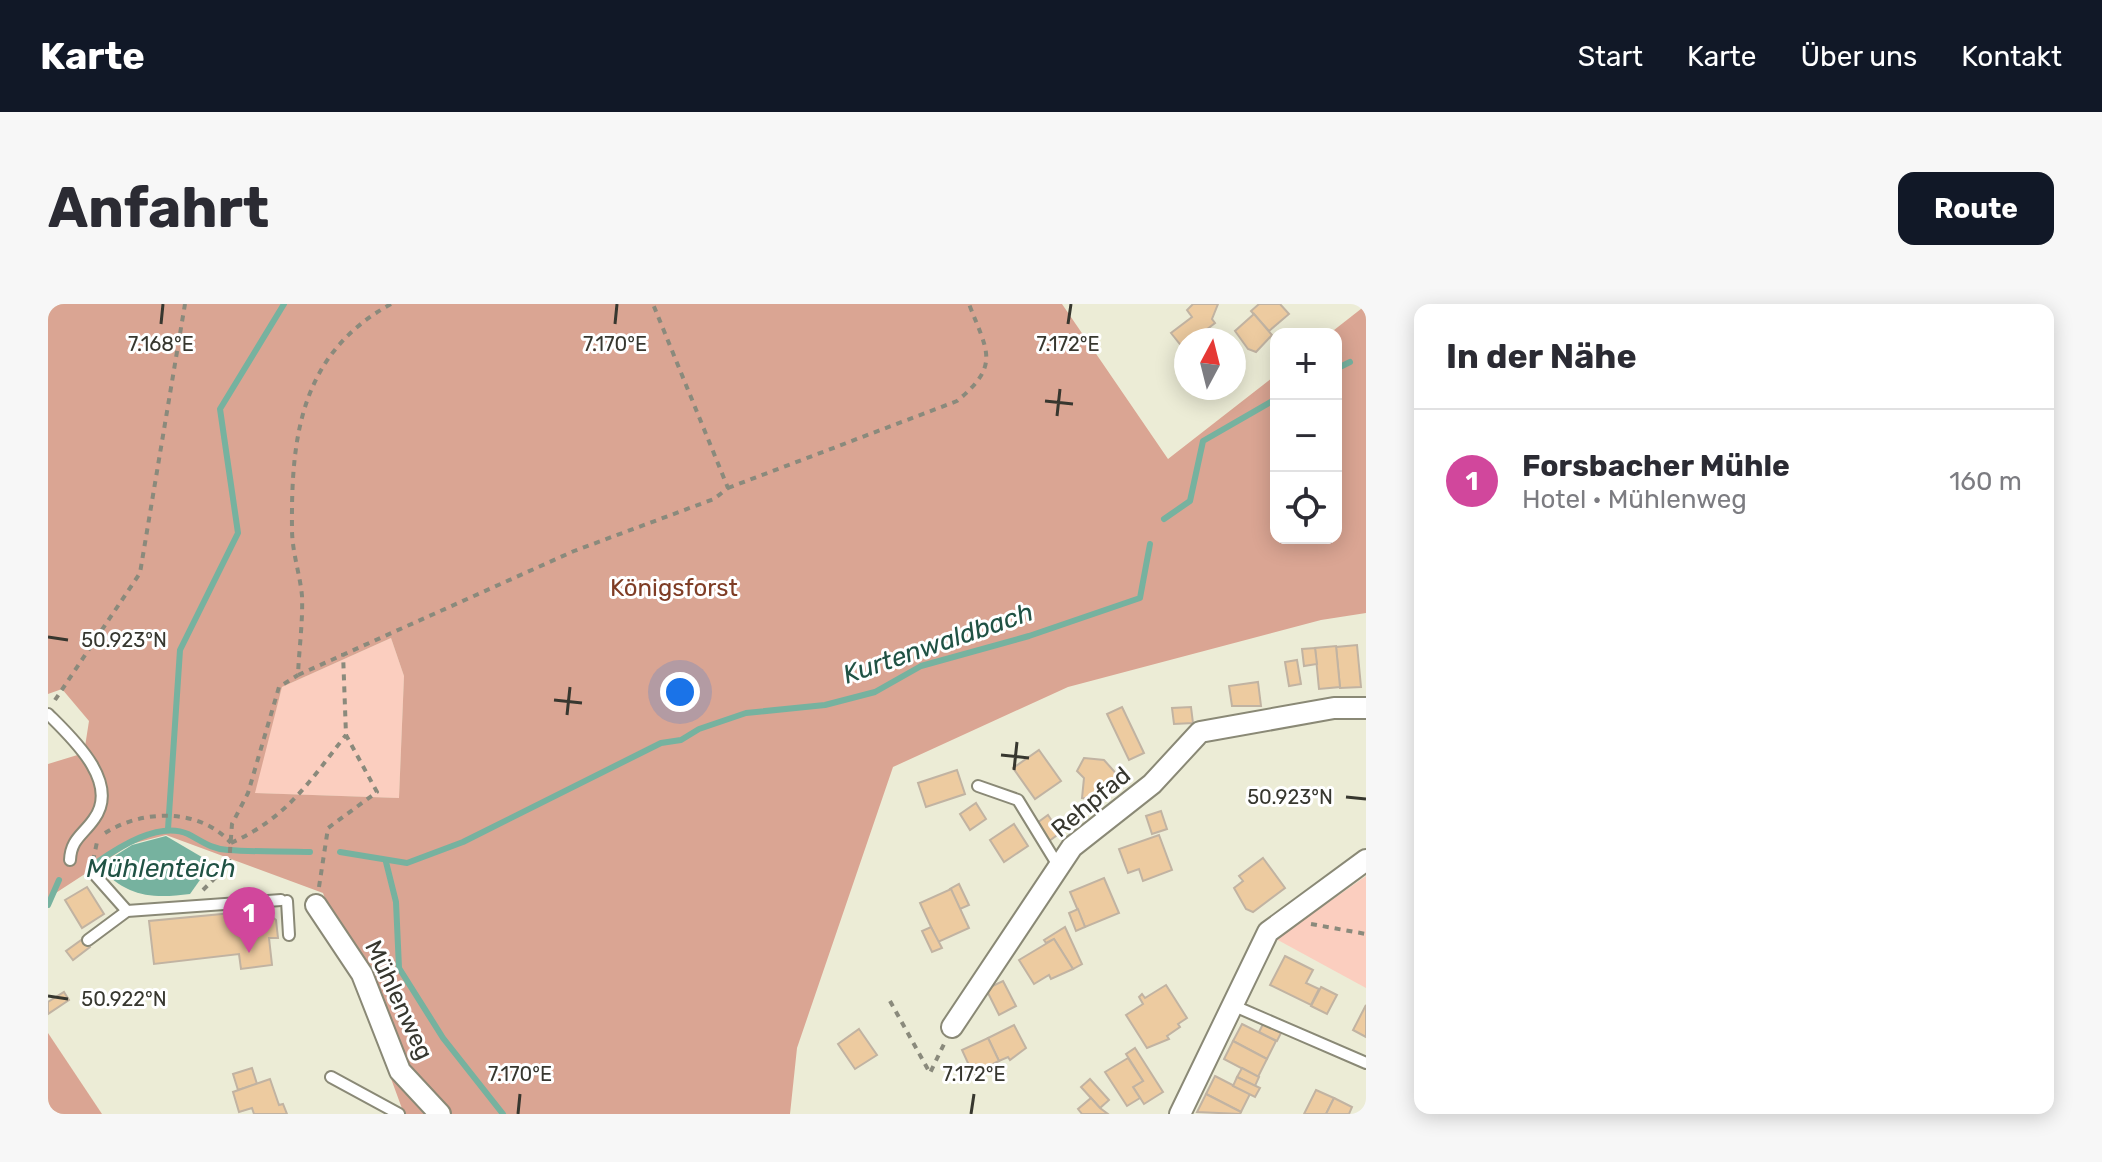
<!DOCTYPE html>
<html lang="de">
<meta charset="utf-8">
<style>
body{margin:0;font-family:Rubik,sans-serif;background:#f7f7f7;color:#2b2b33}
.controls{position:absolute;right:24px;top:24px;display:grid;overflow:hidden;border-radius:16px;box-shadow:0 4px 20px #0003}
.controls button{width:72px;height:72px;display:grid;place-items:center;padding:0;border:0;border-bottom:2px solid #e1e1e2;background:#fff;color:#2b2b33;font:40px sans-serif}
.compass{position:absolute;left:1126px;top:24px;width:72px;height:72px;border-radius:50%;background:#fff;box-shadow:0 4px 20px #0003;rotate:7deg}
.you{position:absolute;left:632px;top:388px;width:28px;height:28px;margin:-20px;border:6px solid #fff;border-radius:50%;background:#1a73e8;box-shadow:0 0 0 12px #1a73e833}
.badge{display:grid;place-items:center;width:52px;height:52px;border-radius:50%;background:#111827;color:#fff;font-size:26px;font-weight:700}
.pin{position:absolute;translate:-50% -66px;filter:drop-shadow(0 2px 4px #0008)}
.pin::after{content:'';position:absolute;top:42px;width:28px;height:24px;background:inherit;clip-path:polygon(0 0,100% 0,50% 100%)}
.list{margin:0;padding:0;list-style:none}
h2{display:flex;justify-content:space-between;align-items:center;height:104px;margin:0;padding:0 32px;font-size:34px}
h2 small{font-size:26px;font-weight:400;color:#7c7c81}
.list li{display:grid;grid-template-columns:52px 1fr auto;gap:24px;align-items:center;box-sizing:border-box;height:144px;padding:0 32px;border-top:2px solid #e1e1e2}
.list b{display:block;font-size:30px;white-space:nowrap}
.list p{margin:0;font-size:26px;white-space:nowrap;color:#7c7c81}
.list em{font-size:26px;font-style:normal;color:#7c7c81}
.icon{flex:none;width:44px;height:44px;fill:none;stroke:currentColor;stroke-width:2;stroke-linecap:round;stroke-linejoin:round}
.map{position:relative;flex:none;width:1318px;height:810px;overflow:hidden;border-radius:16px}
header{display:flex;align-items:center;gap:48px;box-sizing:border-box;height:112px;padding:0 40px;background:#111827;color:#fff}
header strong{font-size:38px}
nav{display:flex;gap:44px;margin-inline-start:auto;font-size:28px}
.intro{display:flex;align-items:center;justify-content:space-between;box-sizing:border-box;height:192px;padding:0 48px}
h1{margin:0;font-size:56px}
.button{padding:20px 36px;border-radius:16px;background:#111827;color:#fff;font-size:28px;font-weight:700}
main{display:flex;gap:48px;padding:0 48px}
aside{flex:1;background:#fff;border-radius:16px;box-shadow:0 4px 20px #0003}
.map>svg:first-child{display:block}
.green{fill:#fbcebf}
.forest{fill:#daa593;fill-rule:evenodd}
.water{fill:#76b29f}
.lines{fill:none;stroke-linecap:round;stroke-linejoin:round}
.stream{stroke:#76b29f;stroke-width:6}
.building{fill:#edcba0;stroke:#c1b3a2;stroke-width:2}
.service-casing{stroke:#8a8976;stroke-width:14}
.minor-casing{stroke:#8a8976;stroke-width:24}
.path{stroke:#8a8a7c;stroke-width:4;stroke-dasharray:6 6;stroke-linecap:butt}
.service{stroke:#fff;stroke-width:10}
.minor{stroke:#fff;stroke-width:20}
.ticks{fill:none;stroke:#37372f;stroke-width:3}
.labels{text-anchor:middle;stroke-width:6;stroke-linejoin:round;paint-order:stroke}
.park-label{font-size:24px;fill:#7f3d25;stroke:#fff}
.street-label{font-size:24px;fill:#37372f;stroke:#fff}
.water-label{font-size:26px;font-style:italic;fill:#205244;stroke:#fff}
.ticks-label{font-size:20px;text-anchor:middle;fill:#37372f;stroke:#fff;stroke-width:6;stroke-linejoin:round;paint-order:stroke}
</style>
<header>
<strong>Karte</strong>
<nav><a>Start</a><a>Karte</a><a>Über uns</a><a>Kontakt</a></nav>
</header>
<div class="intro"><h1>Anfahrt</h1><a class="button">Route</a></div>
<main>
<div class="map">
<svg width="1318" height="810" viewBox="0 0 1318 810">
<rect width="100%" height="100%" fill="#ececd6"/>
<g class="green">
<polygon points="343,334 356,372 351,494 206,489 234,383"/>
<polygon points="1318,572 1318,684 1228,635"/>
</g>
<g class="forest">
<path d="M0,0H1014L1120,155L1228,71V234H1288V30H1281L1318,1V309L1273,316L1020,383L845,463L749,744L742,810H356L275,589L118,531L83,540L0,594V460L36,449L41,417L14,385L0,390ZM343,334L356,372L351,494L207,489L234,383Z"/>
<polygon points="0,729 54,810 0,810"/>
</g>
<path class="water" d="M118,532L164,559L142,590C104,595 78,593 51,562L84,541Z"/>
<g class="lines">
<g class="stream">
<polyline points="1288,65 1302,58"/>
<polyline points="1116,215 1142,197 1155,137 1228,95"/>
<polyline points="120,525 132,346 190,229 172,105 236,0"/>
<polyline points="292,548 359,559 415,538 613,439 633,436 651,425 698,409 777,401 827,388 873,362 981,332 1092,294 1102,240"/>
<polyline points="338,558 348,598 351,664 395,734 455,810"/>
<path d="M48,559C71,543 111,517 140,530C154,537 163,545 180,546C207,548 235,547 262,548"/>
<polyline points="0,601 11,576"/>
</g>
</g>
<g class="building">
<polygon points="1145,0 1170,0 1164,15 1167,19 1145,36 1138,36 1135,44 1123,29 1144,13 1139,6"/>
<polygon points="1211,0 1232,0 1241,10 1221,27 1203,7"/>
<polygon points="1206,10 1224,31 1208,48 1200,45 1187,27"/>
<polygon points="1309,341 1313,383 1292,384 1288,343"/>
<polygon points="1288,342 1292,383 1271,385 1267,344"/>
<polygon points="1267,344 1269,360 1256,362 1254,345"/>
<polygon points="1249,356 1253,380 1241,382 1237,358"/>
<polygon points="1210,378 1213,402 1184,402 1181,382"/>
<polygon points="1074,403 1096,449 1081,456 1059,410"/>
<polygon points="1143,403 1145,419 1126,420 1124,404"/>
<polygon points="991,446 1013,477 987,495 965,464"/>
<polygon points="1036,454 1056,456 1073,475 1067,487 1058,486 1057,496 1034,494 1036,474 1029,467"/>
<polygon points="909,466 917,490 878,503 870,479"/>
<polygon points="928,499 938,515 922,526 912,510"/>
<polygon points="1113,507 1119,525 1104,530 1098,512"/>
<polygon points="1000,511 1012,529 1001,537 989,519"/>
<polygon points="966,520 980,542 956,558 942,536"/>
<polygon points="1111,531 1124,566 1095,577 1091,565 1080,569 1071,545"/>
<polygon points="1215,554 1237,584 1205,608 1198,605 1186,584 1195,577 1191,572"/>
<polygon points="1056,574 1071,609 1037,623 1022,588"/>
<polygon points="911,580 921,601 912,605 902,585"/>
<polygon points="39,583 56,610 34,624 17,596"/>
<polygon points="903,585 921,624 890,638 872,599"/>
<polygon points="1030,605 1037,623 1028,627 1021,609"/>
<polygon points="216,606 228,616 230,634 221,634 224,661 193,665 191,650 106,660 101,617"/>
<polygon points="883,623 894,644 884,648 874,627"/>
<polygon points="1017,623 1034,660 1025,665 1006,635 998,639 996,636"/>
<polygon points="36,634 42,643 25,656 18,647"/>
<polygon points="1006,635 1025,665 1003,675 1001,671 986,680 971,656"/>
<polygon points="1237,652 1265,666 1258,679 1271,685 1263,701 1222,681"/>
<polygon points="955,677 968,702 951,711 938,685"/>
<polygon points="1118,681 1139,714 1130,720 1132,723 1119,732 1121,735 1099,744 1078,711 1095,700 1091,693 1094,690 1097,694"/>
<polygon points="1273,683 1289,691 1279,710 1263,702"/>
<polygon points="16,688 21,696 0,710 0,698"/>
<polygon points="1318,701 1318,733 1305,726"/>
<polygon points="1194,720 1228,737 1219,755 1185,737"/>
<polygon points="1215,720 1233,729 1229,737 1211,728"/>
<polygon points="966,721 978,744 962,756 960,753 951,757 940,734"/>
<polygon points="811,725 829,751 807,765 790,740"/>
<polygon points="940,734 951,757 943,761 945,764 925,770 914,746"/>
<polygon points="1185,737 1219,755 1210,773 1176,755"/>
<polygon points="1087,744 1115,788 1096,800 1085,783 1095,777 1078,750"/>
<polygon points="1080,754 1095,777 1085,783 1092,794 1079,802 1057,768"/>
<polygon points="204,764 209,780 190,786 185,770"/>
<polygon points="1194,764 1211,773 1207,782 1189,773"/>
<polygon points="1167,772 1202,790 1193,808 1158,790"/>
<polygon points="1189,773 1212,784 1207,793 1185,782"/>
<polygon points="222,775 231,801 235,800 239,810 206,810 204,804 191,808 185,788"/>
<polygon points="1042,775 1061,796 1052,804 1033,783"/>
<polygon points="1268,786 1286,794 1278,810 1256,810"/>
<polygon points="1158,790 1193,808 1192,810 1149,808"/>
<polygon points="1043,794 1052,804 1060,810 1034,810 1030,805"/>
<polygon points="1286,794 1304,803 1301,810 1278,810"/>
</g>
<g class="lines">
<g class="service-casing">
<g id="service">
<path d="M0,410C23,433 73,478 46,515C35,531 23,535 22,556"/>
<polyline points="930,482 970,496 1011,563"/>
<polyline points="48,572 79,607"/>
<polyline points="239,597 241,631"/>
<polyline points="40,636 79,607 233,596"/>
<polyline points="1184,701 1318,759"/>
<polyline points="283,773 351,810"/>
</g>
</g>
<g class="minor-casing">
<g id="minor">
<polyline points="268,601 314,670 352,767 392,810"/>
<polyline points="904,723 1024,543 1104,480 1152,428 1286,404 1318,404"/>
<polyline points="1132,810 1220,628 1318,556"/>
</g>
</g>
<g class="path">
<path d="M343,0C253,49 243,132 244,225C244,248 252,270 254,292C255,318 251,345 250,371L526,247L666,195L680,184L605,0"/>
<path d="M680,184L909,97C953,61 939,47 921,0"/>
<polyline points="7,396 92,269 137,0"/>
<path d="M57,529C95,505 152,504 183,539"/>
<path d="M183,539C240,513 261,478 298,431"/>
<polyline points="45,557 49,538"/>
<polyline points="271,583 280,524 329,488 298,431 295,349"/>
<polyline points="155,586 181,560 184,520 200,489 231,383 250,371"/>
<polyline points="1263,620 1318,630"/>
<polyline points="842,697 882,769 896,740"/>
</g>
<use href="#service" class="service"/>
<use href="#minor" class="minor"/>
</g>
<path class="ticks" d="M113,20L115,0M567,20L569,0M1020,20L1023,0M997,97L1025,100M1009,112L1012,85M0,333L20,336M506,396L534,399M519,411L522,383M953,451L981,454M966,466L969,438M1298,493L1318,495M0,692L20,695M470,810L472,790M923,810L926,790"/>
<g class="labels">
<g class="park-label">
<text x="626" y="292">Königsforst</text>
</g>
<g class="street-label">
<text transform="translate(1043 498) rotate(-40)" y="8">Rehpfad</text>
<text transform="translate(351 696) rotate(65)" y="8">Mühlenweg</text>
</g>
<g class="water-label">
<text transform="translate(890 339) rotate(-19)" y="9">Kurtenwaldbach</text>
<text x="113" y="573">Mühlenteich</text>
</g>
</g>
<g class="ticks-label">
<text x="113" y="47">7.168°E</text>
<text x="567" y="47">7.170°E</text>
<text x="1020" y="47">7.172°E</text>
<text x="76" y="343">50.923°N</text>
<text x="1242" y="500">50.923°N</text>
<text x="76" y="702">50.922°N</text>
<text x="472" y="777">7.170°E</text>
<text x="926" y="777">7.172°E</text>
</g>
</svg>
<div class="controls">
<button>+</button>
<button>−</button>
<button><svg class="icon" aria-label="locate" viewBox="0 0 24 24"><circle cx="12" cy="12" r="6"/><path d="M12 2v4M12 18v4M2 12h4M18 12h4"/></svg></button>
</div>
<svg class="compass" viewBox="-18 -18 36 36"><path d="M0-13l5 13h-10z" fill="#e53935"/><path d="M0 13l5-13h-10z" fill="#7c7c81"/></svg>
<div class="you"></div>
<div class="pin badge" style="left:201px;top:649px;background:#d1479c">1</div>
</div>
<aside>
<h2>In der Nähe<small></small></h2>
<ul class="list">
<li><span class="badge" style="background:#d1479c">1</span><div><b>Forsbacher Mühle</b><p>Hotel · Mühlenweg</p></div><em>160 m</em></li>
</ul>
</aside>
</main>
